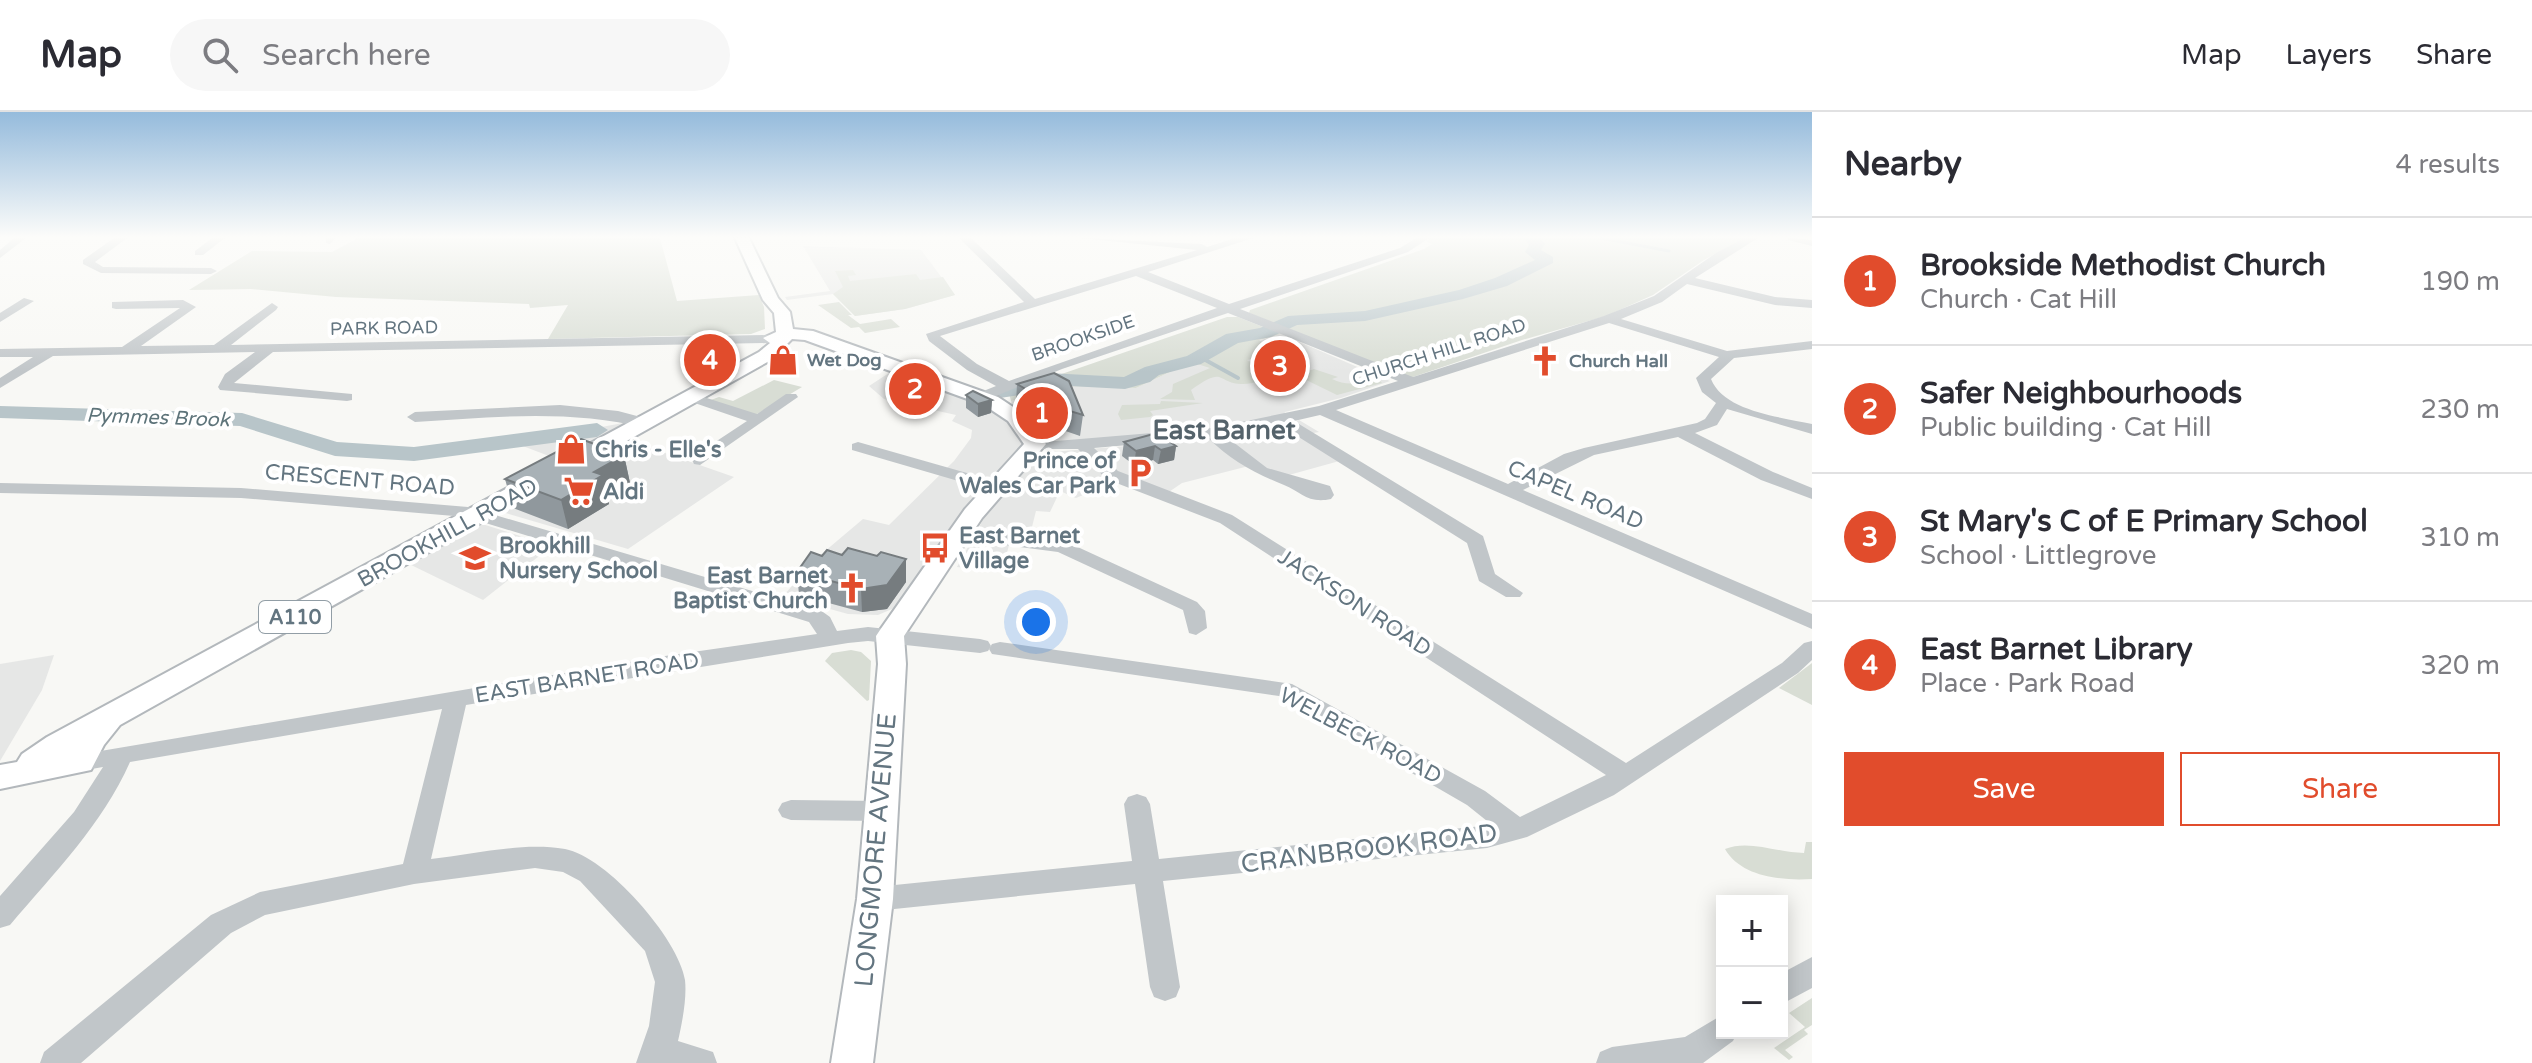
<!DOCTYPE html>
<meta charset="utf-8">
<style>
body{margin:0;font-family:"Varela Round",sans-serif;background:#f7f7f7;color:#2b2b33}
.controls{position:absolute;right:24px;bottom:24px;display:grid;overflow:hidden;border-radius:0px;box-shadow:0 4px 20px #0003}
.controls button{width:72px;height:72px;display:grid;place-items:center;padding:0;border:0;border-bottom:2px solid #e1e1e2;background:#fff;color:#2b2b33;font:40px sans-serif}
.you{position:absolute;left:1036px;top:510px;width:28px;height:28px;margin:-20px;border:6px solid #fff;border-radius:50%;background:#1a73e8;box-shadow:0 0 0 12px #1a73e833}
.badge{display:grid;place-items:center;width:52px;height:52px;border-radius:50%;background:#e14c2c;color:#fff;font-size:26px;font-weight:700}
.pin{position:absolute;translate:-50% -50%;border:4px solid #fff;box-shadow:0 2px 8px #0006}
.list{margin:0;padding:0;list-style:none}
h2{display:flex;justify-content:space-between;align-items:center;height:104px;margin:0;padding:0 32px;font-size:34px}
h2 small{font-size:26px;font-weight:400;color:#7c7c81}
.list li{display:grid;grid-template-columns:52px 1fr auto;gap:24px;align-items:center;box-sizing:border-box;height:128px;padding:0 32px;border-top:2px solid #e1e1e2}
.list b{display:block;font-size:30px;white-space:nowrap}
.list p{margin:0;font-size:26px;white-space:nowrap;color:#7c7c81}
.list em{font-size:26px;font-style:normal;color:#7c7c81}
.actions{display:flex;gap:16px;padding:24px 32px}
.actions a{flex:1;padding:18px 0;border:2px solid #e14c2c;border-radius:0px;text-align:center;font-size:28px;color:#e14c2c}
.actions .main{background:#e14c2c;color:#fff}
.icon{flex:none;width:44px;height:44px;fill:none;stroke:currentColor;stroke-width:2;stroke-linecap:round;stroke-linejoin:round}
.map{position:relative;flex:none;width:1812px;height:951px;overflow:hidden}
header{display:flex;align-items:center;gap:48px;box-sizing:border-box;height:112px;padding:0 40px;background:#fff;border-bottom:2px solid #e1e1e2}
header strong{font-size:38px}
nav{display:flex;gap:44px;margin-inline-start:auto;font-size:28px}
.search{width:560px;height:72px;background:#f7f7f7;display:flex;align-items:center;gap:20px;box-sizing:border-box;padding:0 28px;border-radius:44px;color:#7c7c81;font-size:30px}
main{display:flex}
aside{flex:1;background:#fff}
.map>svg:first-child{display:block}
.built{fill:#e6e7e6}
.green{fill:#d8ddd4}
.lines{fill:none;stroke-linecap:round;stroke-linejoin:round}
.stream-far1{stroke:#b8c5c9;stroke-width:3}
.stream{stroke:#b8c5c9;stroke-width:4}
.river{fill:#b8c5c9;fill-rule:evenodd}
.major-casing{stroke:#b3b8bc;stroke-width:4}
.minor{fill:#c1c6c9;fill-rule:evenodd}
.major{fill:#fff;fill-rule:evenodd}
.wall{fill:#90989d}
.shaded-wall{fill:#767c7f}
.building{fill:#a8b1b6;stroke:#767c7f;stroke-width:2}
.labels{text-anchor:middle;stroke-width:8;stroke-linejoin:round;paint-order:stroke}
.far-street-label{font-size:18px;fill:#637580;stroke:#fff}
.far-poi-label{font-size:18px;font-weight:bold;fill:#637580;stroke:#fff;text-anchor:start}
.far-water-label{font-size:20px;font-style:italic;fill:#5e747a;stroke:#fff}
.shield{fill:#fff;stroke:#929ea6;stroke-width:2}
.shield-label{font-size:20px;font-weight:bold;fill:#637580}
.poi-label{font-size:22px;font-weight:bold;fill:#637580;stroke:#fff;text-anchor:start}
.street-label{font-size:22px;fill:#637580;stroke:#fff}
.far-district-label{font-size:26px;font-weight:bold;fill:#55636b;stroke:#fff}
.near-street-label{font-size:26px;fill:#637580;stroke:#fff}
</style>
<header>
<strong>Map</strong>
<div class="search"><svg class="icon" aria-label="search" viewBox="0 0 24 24"><circle cx="10" cy="10" r="6"/><path d="M15 15l6 6"/></svg>Search here</div>
<nav><a>Map</a><a>Layers</a><a>Share</a></nav>
</header>
<main>
<div class="map">
<svg width="1812" height="951" viewBox="0 0 1812 951">
<rect width="100%" height="100%" fill="#f8f8f5"/>
<g class="built">
<polygon points="803,134 921,138 955,183 905,197 855,204 833,182 787,188 785,185 830,179"/>
<polygon points="1281,222 1390,269 1341,286 1285,300 1282,308 1247,315 1035,332 927,453 892,497 878,503 848,502 783,484 818,445 863,407 889,413 954,349 971,326 972,318 952,309 956,303 884,287 869,274 892,259 1015,305 1011,289 1062,274 1136,276 1191,250"/>
<polygon points="1299,308 1319,320 1308,322 1343,348 1278,366 1249,354 1182,371 1163,384 1116,369 1076,386 1060,379 1050,400 1036,399 1027,435 1009,433 1002,460 957,455 999,379 1038,341 1215,327 1283,316"/>
<polygon points="623,311 628,312 562,349 515,331"/>
<polygon points="628,328 734,365 628,437 499,399"/>
<polygon points="479,411 552,434 483,488 407,451"/>
<polygon points="54,543 42,578 0,649 0,552"/>
</g>
<g class="green">
<polygon points="358,126 660,126 677,189 759,183 764,195 765,217 751,222 548,227 568,193 530,196 529,192 336,185 251,177 189,178 252,139 332,140"/>
<polygon points="1431,126 1744,126 1704,148 1653,183 1606,204 1522,228 1410,266 1249,201 1250,198 1424,137 1432,132 1427,130"/>
<polygon points="853,158 856,163 848,164 850,169 916,162 920,168 943,165 955,183 905,197 855,204 833,182 843,175 835,159"/>
<polygon points="839,190 852,203 848,203 860,212 891,207 900,215 865,221 859,215 851,216 818,193"/>
<path d="M1227,205H1238L1281,222L1259,228L1281,241L1247,248L1277,264C1267,266 1255,272 1244,272C1215,272 1227,252 1191,278L1195,288L1160,287L1172,280L1173,272L1210,256L1191,250L1136,276L1062,274L1011,289L1009,281L1015,278Z"/>
<path d="M1314,257L1338,265L1332,267C1348,275 1360,271 1377,266L1382,271L1337,283L1296,263Z"/>
<polygon points="774,268 802,275 752,305 705,290 719,285 733,289"/>
<polygon points="1161,289 1203,291 1150,299 1153,303 1150,305 1121,308 1118,302 1122,293 1160,292"/>
<polygon points="851,538 861,540 871,549 869,588 867,589 825,549 832,541"/>
<polygon points="1812,551 1812,593 1779,576"/>
<path d="M1806,730H1812V767C1782,769 1741,765 1725,737C1749,727 1778,741 1804,741Z"/>
<polygon points="1812,886 1812,913 1804,918 1808,922 1785,938 1793,945 1789,948 1774,936 1805,915 1789,901"/>
</g>
<g class="lines">
<polyline class="stream-far1" points="1601,126 1669,139"/>
<polyline class="stream" points="1200,245 1238,266"/>
<g class="river">
<polygon points="1524,126 1540,126 1545,132 1541,138 1553,145 1553,151 1507,174 1463,187 1365,209 1297,213 1271,225 1238,231 1201,252 1159,263 1150,270 1125,277 1051,273 1032,281 1000,286 990,280 993,276 1021,271 1048,261 1124,265 1145,255 1187,244 1226,222 1260,216 1288,204 1365,199 1459,178 1495,166 1535,148 1525,140 1529,133"/>
<polygon points="0,294 242,301 337,330 414,335 597,311 608,318 597,325 414,349 335,344 240,314 0,306"/>
</g>
<g class="major-casing">
<polygon id="major" points="735,126 749,126 778,186 790,200 793,217 813,219 998,285 1022,301 1046,332 982,406 904,524 906,552 893,787 873,951 831,951 857,787 878,552 876,524 880,518 965,397 1024,332 1008,309 984,293 805,228 792,227 771,248 120,613 104,633 91,658 0,677 0,653 17,650 22,642 47,625 759,240 770,231 763,226 776,220 774,201 763,188"/>
</g>
<g class="minor">
<polygon points="14,126 26,126 0,146 0,138"/>
<polygon points="114,126 127,126 95,150 103,155 211,156 217,159 211,162 101,161 83,152 83,148"/>
<polygon points="212,126 225,126 203,143 195,143 195,139"/>
<polygon points="326,126 336,126 330,132 326,131"/>
<path d="M959,126H971L1035,187L1197,138L1080,126L1202,132L1207,135L1235,126H1253L1148,160L1229,192L1400,136L1416,126H1429L1408,140L1240,197L1413,265L1604,204L1654,184L1716,141L1744,126H1758L1695,166L1775,185L1812,188V196L1775,193L1687,172L1662,190L1621,207L1727,239L1812,229V237L1734,246L1711,267C1724,300 1782,305 1812,312V322L1727,297L1717,313L1695,321L1773,360L1812,376V387L1761,368L1678,325L1594,343L1523,378L1812,502V517L1320,303L1294,309L1483,424L1495,462L1523,481L1520,485H1506L1479,469L1467,431L1278,312L1224,323L1267,356L1330,374L1334,383L1331,387C1308,392 1301,380 1284,373C1254,361 1232,349 1208,326L1094,336L1118,359L1232,403L1626,651L1782,551L1804,531L1812,529V548L1798,561L1614,683L1527,725L1487,736L1163,769L1180,875L1176,885L1165,889L1154,885L1150,875L1135,772L875,799L865,796L861,787L865,778L875,775L1132,749L1124,692L1128,685L1137,682L1146,685L1150,692L1159,747L1492,713L1467,693L1279,584L992,542L989,537L992,532L1000,530L1292,572L1485,679L1520,705L1606,663L1220,411L1106,367L1078,337H1035L1027,332L1035,327L1056,329L1212,316L1319,294L1398,269L1228,201L1062,257L986,288H976V282L996,274L967,258L929,229L926,222L1024,190ZM1136,164L1217,196L1009,269L977,252L940,224ZM1609,211L1719,245L1696,266L1702,280L1716,291L1705,307L1697,311L1584,336L1564,342L1508,372L1336,298Z"/>
<polygon points="1787,126 1812,128 1812,134 1788,128"/>
<polygon points="24,186 34,189 0,210 0,201"/>
<polygon points="183,188 196,195 141,234 214,233 272,191 278,195 276,198 231,233 769,223 776,227 769,231 273,240 234,271 352,282 352,288 347,289 220,278 218,275 225,262 255,240 53,244 0,276 0,266 33,245 0,245 0,237 122,235 180,196 116,197 112,196 112,190"/>
<polygon points="691,281 757,302 786,282 796,282 798,285 700,353 694,352 692,348 694,344 747,309 686,288 686,282"/>
<path d="M560,293L618,299L652,308L654,311L646,316C569,297 493,305 415,310L407,305L415,300Z"/>
<polygon points="858,330 1002,371 1005,375 996,380 852,338 852,332"/>
<path d="M0,371L241,376L468,395L823,500L830,505L837,519L868,515L980,527L988,529L991,534L988,539L980,541L868,529L848,531L466,593L431,747C475,742 521,730 565,737C606,744 679,827 685,868C687,887 682,911 678,929L713,940L717,951H636L649,914L655,870L645,839L580,769L563,760L535,756L414,772L265,803L231,821L81,951H40L44,940L211,803L260,780L403,752L442,597L130,650C102,713 54,761 10,813L0,816V784L74,700L103,655L80,659L71,656L68,650L71,644L665,544L817,522L809,510L466,405L241,386L0,381Z"/>
<polygon points="959,416 1069,431 1197,490 1205,499 1207,516 1196,523 1189,521 1183,498 1058,440 952,426 950,422 952,418"/>
<polygon points="791,688 882,689 891,692 895,699 891,706 882,709 791,708 782,705 778,698 782,691"/>
<polygon points="1812,845 1812,876 1782,892 1782,861"/>
<polygon points="1722,903 1722,921 1737,921 1733,929 1703,951 1596,951 1600,940 1612,935 1685,925"/>
</g>
<use href="#major" class="major"/>
</g>
<g class="wall">
<polygon points="688,238 730,244 708,256 689,251"/>
<polygon points="1054,261 1083,303 1080,324 1051,314 1049,310 1044,310 1041,303 1034,303 1016,291 1017,272"/>
<polygon points="966,283 992,288 991,301 978,305 966,296"/>
<polygon points="1124,330 1176,334 1174,348 1158,352 1153,348 1134,353 1122,344"/>
<polygon points="624,343 630,371 608,384 609,392 568,417 513,396 505,367"/>
<polygon points="822,444 906,470 887,497 862,500 799,483 797,460"/>
</g>
<g class="shaded-wall">
<polygon points="728,232 730,244 708,256 707,244"/>
<polygon points="992,288 991,301 978,305 978,292"/>
<polygon points="1155,334 1153,348 1134,353 1136,339"/>
<polygon points="1176,334 1174,348 1158,352 1161,338"/>
<polygon points="624,343 630,371 608,384 609,392 568,417 561,388 594,360"/>
<polygon points="906,447 906,470 887,497 862,500 861,477"/>
</g>
<g class="building">
<polygon points="710,227 728,232 707,244 688,238"/>
<polygon points="1054,261 1069,269 1083,303 1053,294 1051,290 1046,290 1043,283 1036,283 1017,272"/>
<polygon points="973,279 992,288 978,292 966,283"/>
<polygon points="1157,321 1176,334 1161,338 1155,334 1136,339 1124,330"/>
<polygon points="581,327 624,343 594,360 603,363 561,388 505,367"/>
<polygon points="848,436 877,444 881,440 906,447 887,473 861,477 797,460 811,440 822,444 827,438 842,443"/>
</g>
<linearGradient id="sky" x2="0" y2="1"><stop stop-color="#95bbdc"/><stop offset="0.48" stop-color="#fcfcfa"/><stop offset="1" stop-color="#fcfcfa" stop-opacity="0"/></linearGradient>
<rect width="1812" height="260" fill="url(#sky)"/>
<defs>
<g id="shop-bare" transform="scale(2.4)"><path d="M-5-2.5h2.3a2.7 3.5 0 0 1 5.4 0H5L5.5 6h-11ZM-1.5-2.5h3a1.5 2.3 0 0 0-3 0Z" fill="#e14c2c" stroke="#fff" stroke-width="2.5" paint-order="stroke"/></g>
<g id="church-bare" transform="scale(2.4)"><path d="M-1.2-6h2.4v3.5h3.3v2.4h-3.3V6h-2.4V-.1h-3.3v-2.4h3.3Z" fill="#e14c2c" stroke="#fff" stroke-width="2.5" paint-order="stroke"/></g>
<g id="parking-bare" transform="scale(2.4)"><path d="M-3.5-5.5H1a3.5 3.5 0 0 1 0 7H-1V5.5H-3.5ZM-1-3.4V-.6H.8a1.4 1.4 0 0 0 0-2.8Z" fill="#e14c2c" stroke="#fff" stroke-width="2.5" paint-order="stroke"/></g>
<g id="supermarket-bare" transform="scale(2.4)"><path d="M-6-5.5h2.5l.6 2H6L4.5 2H-2.5L-4.4-4H-6ZM-1.5 3.2a1.3 1.3 0 1 0 .1 0ZM3 3.2a1.3 1.3 0 1 0 .1 0Z" fill="#e14c2c" stroke="#fff" stroke-width="2.5" paint-order="stroke"/></g>
<g id="bus-bare" transform="scale(2.4)"><path d="M-5-6H5V4H4V6H2V4H-2V6H-4V4H-5ZM-3.5-4V0h7V-4ZM-3.5 1.2v1.5H-2V1.2ZM2 1.2v1.5H3.5V1.2Z" fill="#e14c2c" stroke="#fff" stroke-width="2.5" paint-order="stroke"/></g>
<g id="school-bare" transform="scale(2.4)"><path d="M0-5L7-2L0 1L-7-2ZM-4 1L0 2.5L4 1V4Q0 6-4 4Z" fill="#e14c2c" stroke="#fff" stroke-width="2.5" paint-order="stroke"/></g>
</defs>
<g fill-rule="evenodd">
<use href="#shop-bare" x="783" y="248"/>
<use href="#church-bare" x="1545" y="249"/>
<use href="#shop-bare" x="571" y="337"/>
<use href="#parking-bare" x="1140" y="361"/>
<use href="#supermarket-bare" x="579" y="379"/>
<use href="#bus-bare" x="935" y="436"/>
<use href="#school-bare" x="475" y="446"/>
<use href="#church-bare" x="852" y="476"/>
</g>
<g class="labels">
<g class="far-street-label">
<text transform="translate(384 216) rotate(-1)" y="6">PARK ROAD</text>
<text transform="translate(1083 226) rotate(-19)" y="6">BROOKSIDE</text>
<text transform="translate(1439 240) rotate(-18)" y="6">CHURCH HILL ROAD</text>
</g>
<g class="far-poi-label">
<text x="807" y="254">Wet Dog</text>
<text x="1569" y="255">Church Hall</text>
</g>
<g class="far-water-label">
<text transform="translate(158 305) rotate(2)" y="7">Pymmes Brook</text>
</g>
<rect class="shield" x="259" y="489" width="72" height="32" rx="6"/>
<g class="shield-label">
<text x="295" y="512">A110</text>
</g>
<g class="poi-label">
<text x="595" y="345">Chris - Elle's</text>
<text x="1116" y="356" text-anchor="end">Prince of<tspan x="1116" dy="25">Wales Car Park</tspan></text>
<text x="603" y="387">Aldi</text>
<text x="959" y="431">East Barnet<tspan x="959" dy="25">Village</tspan></text>
<text x="499" y="441">Brookhill<tspan x="499" dy="25">Nursery School</tspan></text>
<text x="828" y="471" text-anchor="end">East Barnet<tspan x="828" dy="25">Baptist Church</tspan></text>
</g>
<g class="street-label">
<text transform="translate(360 367) rotate(5)" y="8">CRESCENT ROAD</text>
<text transform="translate(1576 382) rotate(23)" y="8">CAPEL ROAD</text>
<text transform="translate(447 420) rotate(-29)" y="8">BROOKHILL ROAD</text>
<text transform="translate(1355 490) rotate(33)" y="8">JACKSON ROAD</text>
<text transform="translate(587 565) rotate(-9)" y="8">EAST BARNET ROAD</text>
<text transform="translate(1361 623) rotate(28)" y="8">WELBECK ROAD</text>
</g>
<g class="far-district-label">
<text x="1224" y="327">East Barnet</text>
</g>
<g class="near-street-label">
<text transform="translate(1369 736) rotate(-7)" y="9">CRANBROOK ROAD</text>
<text transform="translate(875 738) rotate(-85)" y="9">LONGMORE AVENUE</text>
</g>
</g>
</svg>
<div class="controls">
<button>+</button>
<button>−</button>
</div>
<div class="you"></div>
<div class="pin badge" style="left:1042px;top:301px">1</div>
<div class="pin badge" style="left:915px;top:277px">2</div>
<div class="pin badge" style="left:1280px;top:254px">3</div>
<div class="pin badge" style="left:710px;top:248px">4</div>
</div>
<aside>
<h2>Nearby<small>4 results</small></h2>
<ul class="list">
<li><span class="badge">1</span><div><b>Brookside Methodist Church</b><p>Church · Cat Hill</p></div><em>190 m</em></li>
<li><span class="badge">2</span><div><b>Safer Neighbourhoods</b><p>Public building · Cat Hill</p></div><em>230 m</em></li>
<li><span class="badge">3</span><div><b>St Mary's C of E Primary School</b><p>School · Littlegrove</p></div><em>310 m</em></li>
<li><span class="badge">4</span><div><b>East Barnet Library</b><p>Place · Park Road</p></div><em>320 m</em></li>
</ul>
<div class="actions"><a class="main">Save</a><a>Share</a></div>
</aside>
</main>
